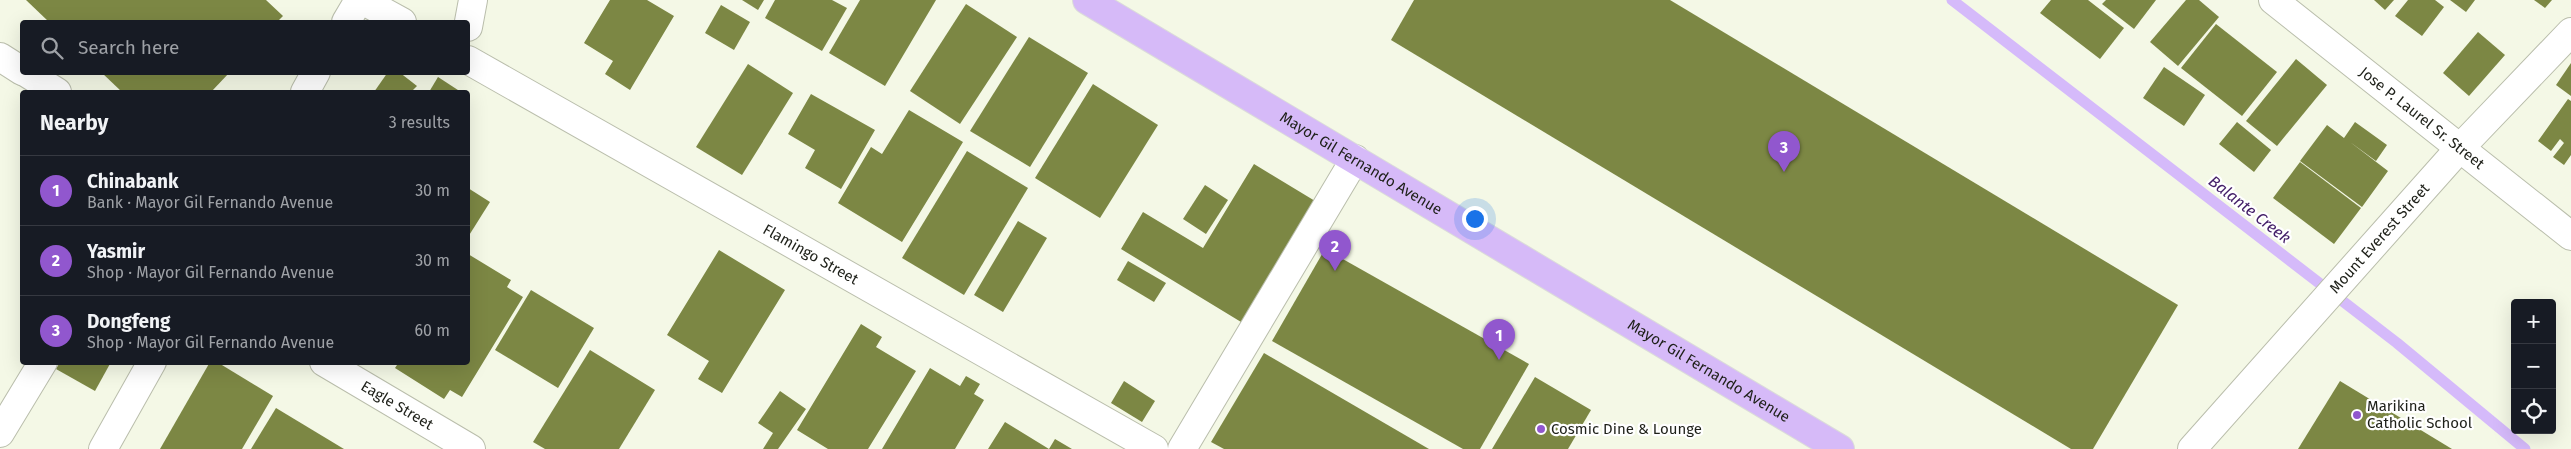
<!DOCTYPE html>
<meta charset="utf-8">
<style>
body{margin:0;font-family:"Fira Sans",sans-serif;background:#20242c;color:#f1f3f6}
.controls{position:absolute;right:15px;bottom:15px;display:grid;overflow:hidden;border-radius:5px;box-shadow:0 5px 20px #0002}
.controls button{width:45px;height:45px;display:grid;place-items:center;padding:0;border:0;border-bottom:1px solid #363941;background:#171b24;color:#f1f3f6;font:25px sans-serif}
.you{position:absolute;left:1474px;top:218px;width:18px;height:18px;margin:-12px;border:4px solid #fff;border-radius:50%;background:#1a73e8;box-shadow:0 0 0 8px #1a73e833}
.badge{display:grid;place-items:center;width:32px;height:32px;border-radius:50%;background:#9157ce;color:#fff;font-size:16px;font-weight:700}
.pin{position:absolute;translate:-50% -41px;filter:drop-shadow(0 1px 2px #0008)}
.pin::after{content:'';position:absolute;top:26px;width:18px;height:15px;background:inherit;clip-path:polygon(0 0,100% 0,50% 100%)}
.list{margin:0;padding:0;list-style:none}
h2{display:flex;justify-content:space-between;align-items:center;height:65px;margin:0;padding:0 20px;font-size:21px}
h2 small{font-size:16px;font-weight:400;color:#9ea1a6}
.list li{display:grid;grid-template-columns:32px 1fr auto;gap:15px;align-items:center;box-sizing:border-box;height:70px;padding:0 20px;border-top:1px solid #363941}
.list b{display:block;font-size:19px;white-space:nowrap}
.list p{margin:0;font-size:16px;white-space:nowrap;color:#9ea1a6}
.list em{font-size:16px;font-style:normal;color:#9ea1a6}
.icon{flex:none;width:28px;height:28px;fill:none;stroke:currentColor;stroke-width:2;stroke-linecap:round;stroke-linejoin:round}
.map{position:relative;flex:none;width:2571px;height:449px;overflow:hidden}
.search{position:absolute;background:#171b24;box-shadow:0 5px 20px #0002;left:20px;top:20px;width:450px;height:55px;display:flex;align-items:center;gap:12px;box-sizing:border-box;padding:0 18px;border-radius:5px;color:#9ea1a6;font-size:19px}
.panel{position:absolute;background:#171b24;box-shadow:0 5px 20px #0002;left:20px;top:90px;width:450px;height:275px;border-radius:5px}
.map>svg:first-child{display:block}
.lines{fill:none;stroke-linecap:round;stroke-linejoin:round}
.stream{stroke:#d5bafa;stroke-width:11}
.building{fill:#7c8744}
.minor-casing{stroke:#babeac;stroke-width:30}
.major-casing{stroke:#dbdbda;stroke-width:30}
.minor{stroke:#fff;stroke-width:28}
.major{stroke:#d6baf8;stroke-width:28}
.poi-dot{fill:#9157ce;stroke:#fff;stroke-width:2}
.labels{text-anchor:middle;stroke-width:4.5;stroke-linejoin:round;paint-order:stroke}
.street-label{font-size:15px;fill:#1e2019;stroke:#fff}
.poi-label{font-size:15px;fill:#1e2019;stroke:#fff;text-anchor:start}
.water-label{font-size:16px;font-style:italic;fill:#431e67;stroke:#fff}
</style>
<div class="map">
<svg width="2571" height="449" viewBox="0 0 2571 449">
<rect width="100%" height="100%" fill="#f4f8e6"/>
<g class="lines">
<polyline class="stream" points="1952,0 2397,343 2525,449"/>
</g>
<g class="building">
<polygon points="26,0 266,0 283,16 277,22 49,22"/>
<polygon points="610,0 647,0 674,16 630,90 605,74 613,61 584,43"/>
<polygon points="742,0 764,0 758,10"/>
<polygon points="775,0 832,0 847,8 822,51 765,18"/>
<polygon points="860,0 936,0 885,86 829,53"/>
<polygon points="1414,0 1670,0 2178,305 2093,449 2071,449 1391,40"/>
<polygon points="2051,0 2088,0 2124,28 2100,59 2040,13"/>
<polygon points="2106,0 2156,0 2134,29 2102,4"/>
<polygon points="2186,0 2199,0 2219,17 2178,66 2150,42"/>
<polygon points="2374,0 2394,0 2385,10"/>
<polygon points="2408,0 2435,0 2444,7 2422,36 2395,16"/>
<polygon points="2450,0 2475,0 2466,12"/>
<polygon points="2534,0 2552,0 2545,8"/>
<polygon points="966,4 1017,37 960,124 910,91"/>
<polygon points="721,5 750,22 734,50 705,33"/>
<polygon points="2216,24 2277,72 2242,116 2181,68"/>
<polygon points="2478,32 2505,55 2469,96 2443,73"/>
<polygon points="1029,37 1088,73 1030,167 970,131"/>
<polygon points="2296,59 2327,85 2277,146 2246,121"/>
<polygon points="2571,63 2571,96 2556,85"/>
<polygon points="748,64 793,93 742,175 696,147"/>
<polygon points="2164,67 2205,95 2184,126 2143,98"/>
<polygon points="101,72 230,72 211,92 122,92"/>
<polygon points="388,72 399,72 417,86 411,92 374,92"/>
<polygon points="438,77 461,92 429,92"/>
<polygon points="1093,84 1158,125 1100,218 1035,178"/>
<polygon points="811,94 875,130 841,189 805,168 815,150 788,134"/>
<polygon points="2568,99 2571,101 2571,155 2564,165 2553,157 2564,143 2560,139 2551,151 2538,141"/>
<polygon points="909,110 963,142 902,242 838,203 871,147 882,154"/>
<polygon points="2237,122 2271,150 2254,172 2219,144"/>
<polygon points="2355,122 2387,145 2376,161 2350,142 2388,171 2362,207 2300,161 2327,125 2344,138"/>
<polygon points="967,151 1028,188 964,295 902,258"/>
<polygon points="2300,162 2361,208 2334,244 2273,198"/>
<polygon points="1254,164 1320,204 1246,325 1121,249 1143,212 1203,248"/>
<polygon points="1205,185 1228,200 1206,234 1183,219"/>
<polygon points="468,188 490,202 468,237"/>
<polygon points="1018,221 1047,238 1003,312 974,295"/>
<polygon points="1325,249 1529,364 1480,449 1463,449 1272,341"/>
<polygon points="719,250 785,290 722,393 698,379 709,361 667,335"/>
<polygon points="468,254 511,280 507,287 523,297 462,397 450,390 444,399 395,368 399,362 468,362"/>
<polygon points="1128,261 1166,283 1154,302 1117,280"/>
<polygon points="531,290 594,328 558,388 495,350"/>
<polygon points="861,324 882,337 876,347 916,371 868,449 828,449 797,430"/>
<polygon points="590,350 655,390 619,449 545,449 533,442"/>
<polygon points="1264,353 1429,449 1224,449 1211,442"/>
<polygon points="60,362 111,362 95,391 56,369"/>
<polygon points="210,362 217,362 273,396 242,449 160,449"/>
<polygon points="930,368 960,386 966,376 980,384 974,394 984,400 955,449 882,449"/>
<polygon points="1535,377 1591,410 1568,449 1492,449"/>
<polygon points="1124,381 1155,401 1142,422 1111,403"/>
<polygon points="2340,381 2452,449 2298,449"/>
<polygon points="780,391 806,409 778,449 763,449 773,433 758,423"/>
<polygon points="276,408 344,449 251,449"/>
<polygon points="1005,422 1049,449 1055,439 1072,449 988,449"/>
</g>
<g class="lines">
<g class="minor-casing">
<g id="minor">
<polyline points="362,0 402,22"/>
<path id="s1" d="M2273,0L2571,236"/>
<polyline points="346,22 359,0"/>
<polyline points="468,27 473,0"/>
<polyline points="0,57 22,71"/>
<path id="s2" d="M468,60L1154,449"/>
<polyline points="25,72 57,92"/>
<polyline points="305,92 316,72"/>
<path id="s3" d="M324,362L471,449"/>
<polyline points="0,433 43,362"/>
<polyline points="103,449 152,362"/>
<polyline points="1182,449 1355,159"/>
<path id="s4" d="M2192,449L2459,149L2571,32"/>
</g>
</g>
<g class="major-casing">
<g id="major">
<path id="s5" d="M1087,0L1840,449"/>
</g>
</g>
<use href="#minor" class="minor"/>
<use href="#major" class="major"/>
</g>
<g class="poi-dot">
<circle cx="2357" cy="415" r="5"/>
<circle cx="1541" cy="429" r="5"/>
</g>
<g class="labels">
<g class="street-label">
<text dy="5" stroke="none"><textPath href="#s1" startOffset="190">Jose P. Laurel Sr. Street</textPath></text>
<text dy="5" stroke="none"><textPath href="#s5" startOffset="319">Mayor Gil Fernando Avenue</textPath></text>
<text dy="5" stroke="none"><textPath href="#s4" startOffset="282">Mount Everest Street</textPath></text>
<text dy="5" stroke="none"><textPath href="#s2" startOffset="394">Flamingo Street</textPath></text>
<text dy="5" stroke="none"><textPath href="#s5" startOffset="724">Mayor Gil Fernando Avenue</textPath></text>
<text dy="5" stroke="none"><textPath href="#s3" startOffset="85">Eagle Street</textPath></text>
</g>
<g class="poi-label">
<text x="2367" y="411">Marikina<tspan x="2367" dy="17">Catholic School</tspan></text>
<text x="1551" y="434">Cosmic Dine &amp; Lounge</text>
</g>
<g class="water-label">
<text transform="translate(2250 209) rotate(38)" y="6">Balante Creek</text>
</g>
</g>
</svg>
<div class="controls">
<button>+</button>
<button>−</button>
<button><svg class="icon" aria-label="locate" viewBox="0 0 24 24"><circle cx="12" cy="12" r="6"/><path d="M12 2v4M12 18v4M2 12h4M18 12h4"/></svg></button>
</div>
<div class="you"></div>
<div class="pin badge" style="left:1499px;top:360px">1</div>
<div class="pin badge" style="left:1335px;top:271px">2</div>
<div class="pin badge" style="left:1784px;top:172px">3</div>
<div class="search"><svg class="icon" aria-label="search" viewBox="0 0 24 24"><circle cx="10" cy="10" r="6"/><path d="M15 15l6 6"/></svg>Search here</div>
<section class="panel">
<h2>Nearby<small>3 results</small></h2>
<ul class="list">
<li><span class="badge">1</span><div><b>Chinabank</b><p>Bank · Mayor Gil Fernando Avenue</p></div><em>30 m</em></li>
<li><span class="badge">2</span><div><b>Yasmir</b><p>Shop · Mayor Gil Fernando Avenue</p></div><em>30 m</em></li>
<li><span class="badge">3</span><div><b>Dongfeng</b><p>Shop · Mayor Gil Fernando Avenue</p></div><em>60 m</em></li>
</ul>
</section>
</div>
